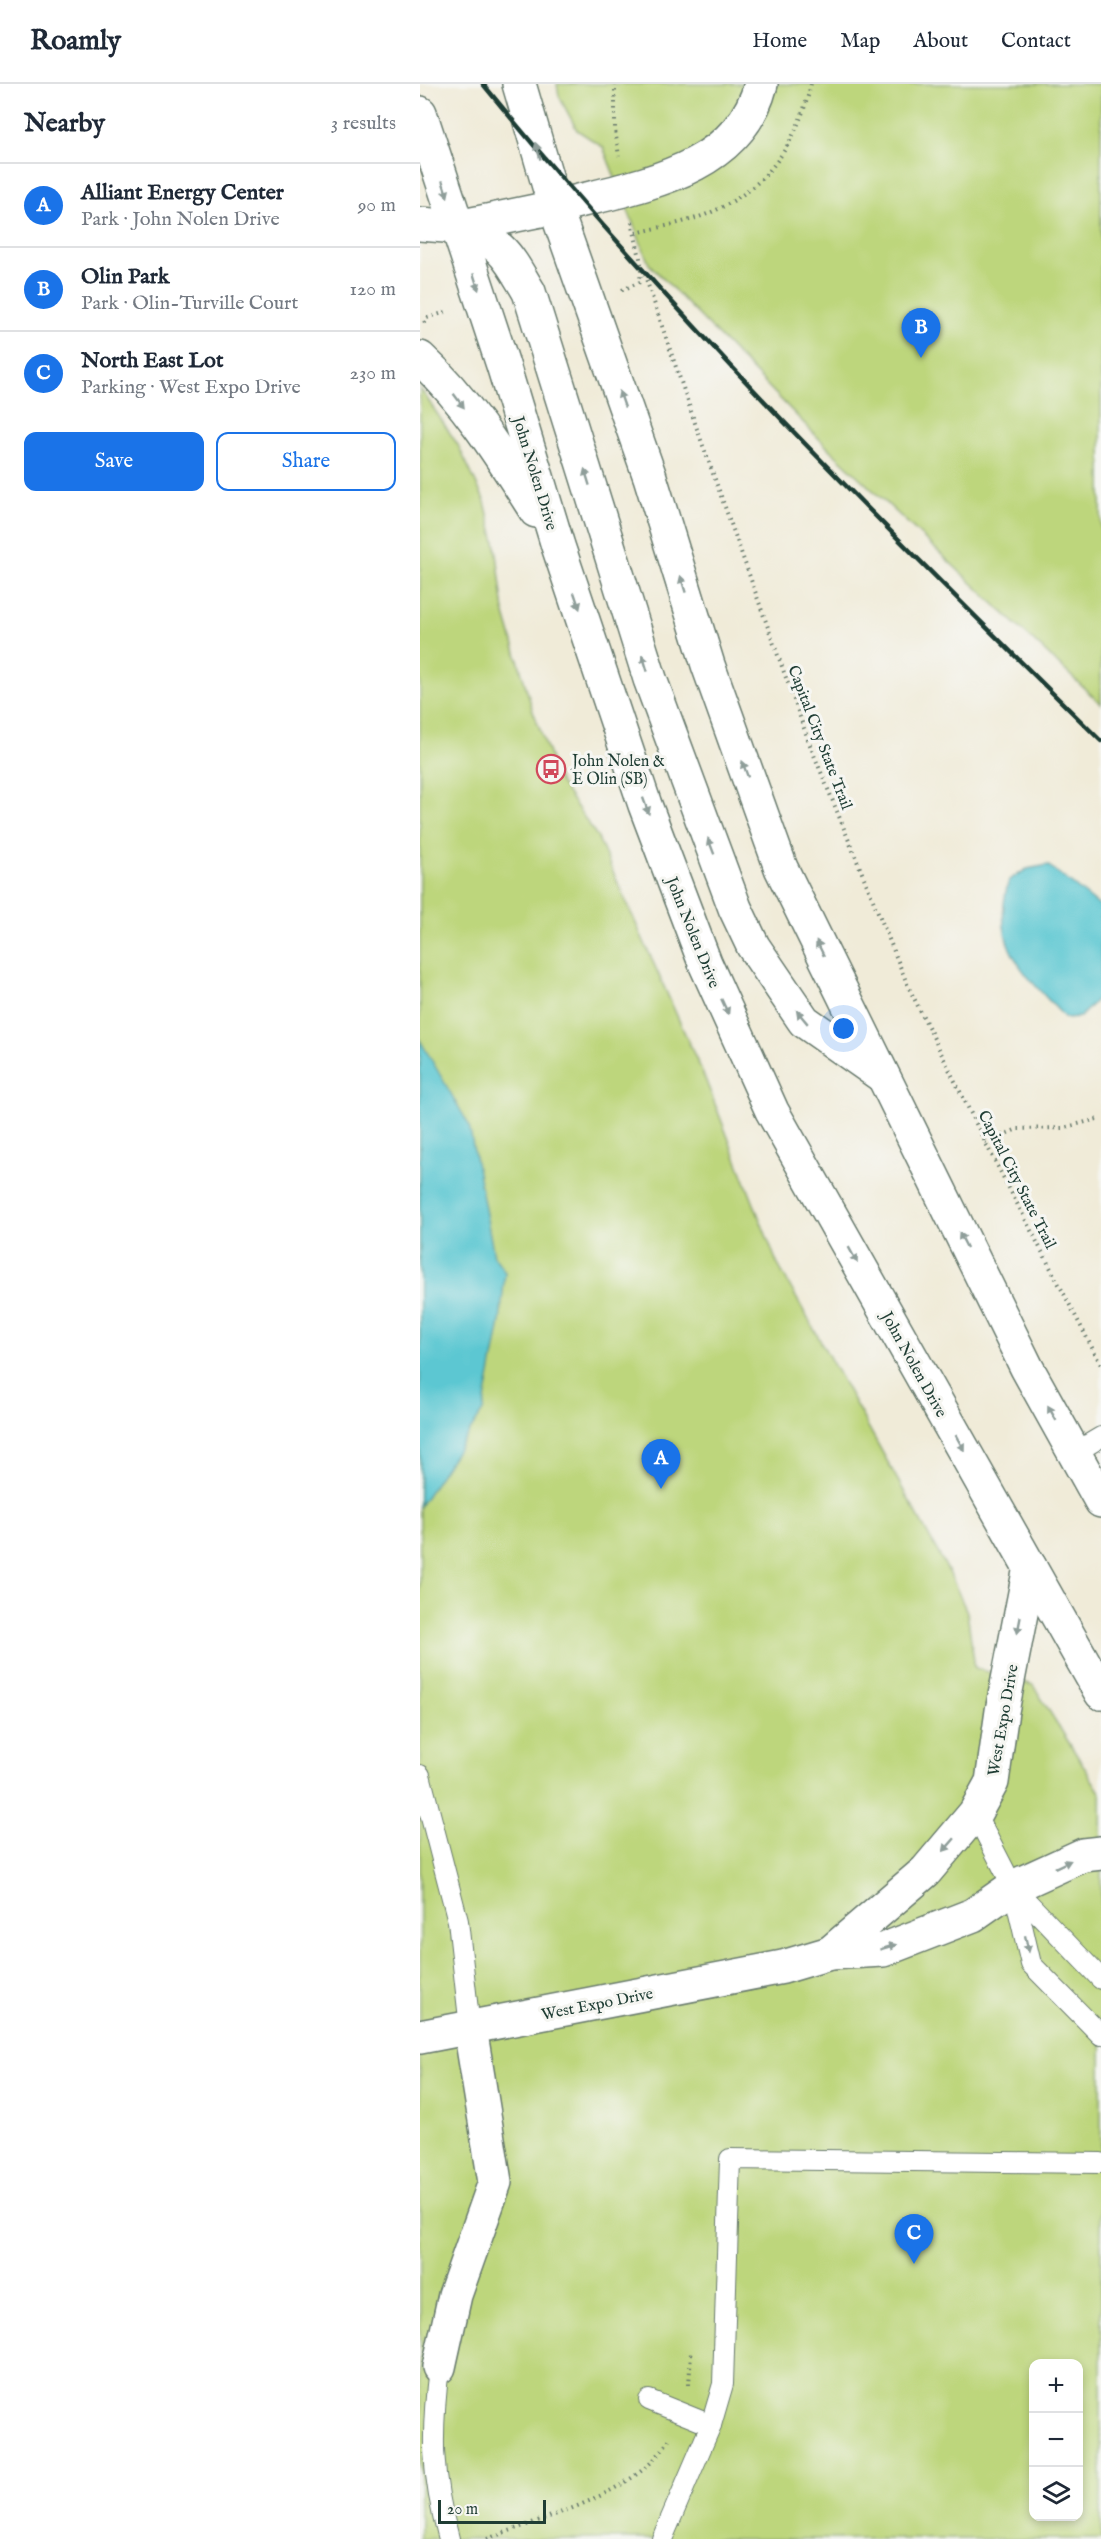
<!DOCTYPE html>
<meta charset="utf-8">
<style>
body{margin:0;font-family:"IM FELL English",serif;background:#f2f2f3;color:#1f2937}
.controls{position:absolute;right:18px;bottom:18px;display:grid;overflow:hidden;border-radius:12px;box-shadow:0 3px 9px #0003}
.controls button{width:54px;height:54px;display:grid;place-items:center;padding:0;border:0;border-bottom:2px solid #e0e1e3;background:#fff;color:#1f2937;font:30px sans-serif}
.scale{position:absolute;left:18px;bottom:15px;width:108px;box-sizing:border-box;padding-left:6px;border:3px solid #1f3d34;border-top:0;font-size:16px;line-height:21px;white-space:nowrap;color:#1f3d34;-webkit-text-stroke:4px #f6f6f2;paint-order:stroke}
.you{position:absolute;left:424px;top:945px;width:21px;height:21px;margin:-15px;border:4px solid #fff;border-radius:50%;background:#1a73e8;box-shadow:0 0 0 9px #1a73e833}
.badge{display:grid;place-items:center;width:39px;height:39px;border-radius:50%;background:#1a73e8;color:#fff;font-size:20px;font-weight:700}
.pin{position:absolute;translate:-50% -50px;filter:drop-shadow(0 2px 3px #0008)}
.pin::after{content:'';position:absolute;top:32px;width:21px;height:18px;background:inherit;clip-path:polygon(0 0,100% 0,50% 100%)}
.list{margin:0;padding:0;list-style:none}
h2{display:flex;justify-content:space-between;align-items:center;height:78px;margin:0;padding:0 24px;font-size:26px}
h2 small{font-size:20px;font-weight:400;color:#747a83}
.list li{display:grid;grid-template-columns:39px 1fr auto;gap:18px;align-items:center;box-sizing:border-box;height:84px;padding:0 24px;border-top:2px solid #e0e1e3}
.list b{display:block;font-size:22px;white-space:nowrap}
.list p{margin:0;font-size:20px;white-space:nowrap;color:#747a83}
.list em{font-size:20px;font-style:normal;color:#747a83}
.actions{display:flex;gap:12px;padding:18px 24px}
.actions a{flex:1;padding:14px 0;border:2px solid #1a73e8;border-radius:12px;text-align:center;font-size:21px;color:#1a73e8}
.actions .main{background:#1a73e8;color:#fff}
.icon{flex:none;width:33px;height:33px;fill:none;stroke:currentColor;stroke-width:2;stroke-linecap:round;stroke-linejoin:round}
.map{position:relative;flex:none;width:681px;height:2455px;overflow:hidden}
header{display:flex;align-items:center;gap:36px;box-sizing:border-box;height:84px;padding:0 30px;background:#fff;border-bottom:2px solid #e0e1e3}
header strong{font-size:28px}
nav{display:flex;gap:33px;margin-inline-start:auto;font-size:21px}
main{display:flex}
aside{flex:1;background:#fff}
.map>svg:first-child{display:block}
.green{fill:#bdd67b;stroke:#6e8a58;stroke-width:1.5;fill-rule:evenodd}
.water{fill:#5bc7d2;stroke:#3d8283;stroke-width:1.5}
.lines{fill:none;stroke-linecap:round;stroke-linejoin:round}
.service-casing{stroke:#687a6d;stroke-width:22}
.minor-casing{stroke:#687a6d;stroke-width:36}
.tertiary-casing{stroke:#687a6d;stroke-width:36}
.primary-casing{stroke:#687a6d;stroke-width:36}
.path{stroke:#687a6d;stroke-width:4;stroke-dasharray:1.5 4.5;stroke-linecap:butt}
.service{stroke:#fff;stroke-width:20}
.minor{stroke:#fff;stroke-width:33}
.tertiary{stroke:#fff;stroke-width:33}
.primary{stroke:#fff;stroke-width:33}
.rail{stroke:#1f3d34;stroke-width:4.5}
.oneway{fill:#8f9e9a}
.labels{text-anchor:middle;stroke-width:6;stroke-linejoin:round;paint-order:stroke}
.street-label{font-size:16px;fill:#1f3d34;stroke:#f6f6f2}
.poi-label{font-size:16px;fill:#1f3d34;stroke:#f6f6f2;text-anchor:start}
</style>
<header>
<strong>Roamly</strong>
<nav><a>Home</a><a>Map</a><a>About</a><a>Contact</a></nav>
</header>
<main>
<aside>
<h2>Nearby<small>3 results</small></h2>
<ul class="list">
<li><span class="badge">A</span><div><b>Alliant Energy Center</b><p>Park · John Nolen Drive</p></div><em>90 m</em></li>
<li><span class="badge">B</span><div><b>Olin Park</b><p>Park · Olin-Turville Court</p></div><em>120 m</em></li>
<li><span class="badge">C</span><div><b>North East Lot</b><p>Parking · West Expo Drive</p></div><em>230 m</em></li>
</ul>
<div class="actions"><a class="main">Save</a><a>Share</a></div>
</aside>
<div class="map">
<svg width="681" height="2455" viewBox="0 0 681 2455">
<rect width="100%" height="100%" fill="#f6f6f2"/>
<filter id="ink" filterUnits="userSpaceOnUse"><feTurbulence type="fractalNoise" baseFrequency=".0167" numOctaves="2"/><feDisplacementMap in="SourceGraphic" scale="12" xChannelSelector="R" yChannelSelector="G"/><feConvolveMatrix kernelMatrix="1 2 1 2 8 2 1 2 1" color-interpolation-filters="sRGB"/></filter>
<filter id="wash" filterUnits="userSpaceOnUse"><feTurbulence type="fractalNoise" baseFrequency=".008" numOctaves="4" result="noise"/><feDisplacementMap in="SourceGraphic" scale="24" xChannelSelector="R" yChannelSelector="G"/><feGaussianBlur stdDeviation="1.35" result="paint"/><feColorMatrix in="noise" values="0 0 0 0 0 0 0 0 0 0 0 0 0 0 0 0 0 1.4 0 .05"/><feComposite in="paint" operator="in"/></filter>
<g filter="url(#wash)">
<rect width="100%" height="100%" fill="#f0ebd8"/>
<g class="green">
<polygon points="137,0 681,0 681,620 412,368 229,180 183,63 157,46 139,12"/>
<path d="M0,304L38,361L65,418L76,462L84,527L112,624L139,697L177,752L286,997L357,1179L530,1490L547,1528L555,1584L613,1601L681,1710V2455H0ZM614,2280H658V2432H614Z"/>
</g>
<g class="water">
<path d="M628,781L681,823V911L660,933L645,934C604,888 569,863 589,796L607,785Z"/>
<polygon points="0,956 49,1041 74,1172 85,1188 80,1238 63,1327 0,1422"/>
</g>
</g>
<g filter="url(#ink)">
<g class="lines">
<g class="service-casing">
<g id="service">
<polyline points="654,1369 681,1353"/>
<polyline points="0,1691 38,1837 50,1944"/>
<polyline points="555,1729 593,1803 611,1880 681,1951"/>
<polyline points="594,1804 681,1895"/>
<path d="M19,2283C11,2350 11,2390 29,2455"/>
<polyline points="229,2316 291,2341"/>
<polyline points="242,2455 291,2341 303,2300 310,2075 681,2079"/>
</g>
</g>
<g class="minor-casing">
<g id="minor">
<path d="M135,123C212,102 318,91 341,0"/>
<polyline points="410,1869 506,1787 555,1729 572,1698 582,1627 610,1483"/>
<polyline points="0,1953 363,1883 410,1869 463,1866 553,1831 593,1803 663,1771 681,1769"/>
<polyline points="19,2283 35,2211 75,2098 50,1944"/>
</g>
</g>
<g class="tertiary-casing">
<polyline id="tertiary" points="0,140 38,143 135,123"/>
</g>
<g class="primary-casing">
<g id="primary">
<polyline points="99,0 135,123 230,393 288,581 361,784 607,1284 681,1417"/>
<polyline points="0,29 83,281 138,462 225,721 285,879 352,1027 681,1609"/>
<path d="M38,143C82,158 86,169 109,208L230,595L315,824L333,862L384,937L461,991"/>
<path d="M0,274C47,317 82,374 116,427"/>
</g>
</g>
<g class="path">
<polyline points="195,0 195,46 199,72"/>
<polyline points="212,138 222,183 276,342 390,661 488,902 565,1058 681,1281"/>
<path d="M216,149C239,143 265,139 287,130C346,106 377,60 391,0"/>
<polyline points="202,206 220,198 221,186"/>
<polyline points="4,239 7,234 29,227"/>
<polyline points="565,1058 598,1045 643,1044 681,1034"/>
<polyline points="269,2301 271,2268"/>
<path d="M67,2455C122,2434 221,2409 249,2355"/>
</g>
<use href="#service" class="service"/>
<use href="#minor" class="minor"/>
<use href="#tertiary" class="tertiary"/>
<use href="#primary" class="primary"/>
<path class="rail" d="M63,0C253,233 467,446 681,657"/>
</g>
<defs><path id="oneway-solid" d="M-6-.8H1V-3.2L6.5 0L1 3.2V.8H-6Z" transform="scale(1.5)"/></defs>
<g class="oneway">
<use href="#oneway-solid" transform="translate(118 67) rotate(-106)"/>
<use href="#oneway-solid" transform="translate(25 105) rotate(72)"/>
<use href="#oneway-solid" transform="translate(56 198) rotate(72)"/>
<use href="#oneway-solid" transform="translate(202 315) rotate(-109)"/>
<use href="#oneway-solid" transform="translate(39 317) rotate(53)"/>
<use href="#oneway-solid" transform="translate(167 393) rotate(-107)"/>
<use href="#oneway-solid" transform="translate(263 500) rotate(-107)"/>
<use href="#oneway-solid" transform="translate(157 517) rotate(71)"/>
<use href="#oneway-solid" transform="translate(225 579) rotate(-107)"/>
<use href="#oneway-solid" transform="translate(325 685) rotate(-110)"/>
<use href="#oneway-solid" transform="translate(226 722) rotate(70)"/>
<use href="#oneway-solid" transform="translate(291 762) rotate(-111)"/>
<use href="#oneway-solid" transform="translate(400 864) rotate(-116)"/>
<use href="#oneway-solid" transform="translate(305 923) rotate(65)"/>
<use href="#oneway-solid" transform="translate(382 933) rotate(-130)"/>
<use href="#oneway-solid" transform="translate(543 1156) rotate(-117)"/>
<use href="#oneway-solid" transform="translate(433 1171) rotate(61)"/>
<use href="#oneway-solid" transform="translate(632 1329) rotate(-119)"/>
<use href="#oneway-solid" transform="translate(540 1359) rotate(61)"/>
<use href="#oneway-solid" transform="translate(599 1541) rotate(101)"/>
<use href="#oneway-solid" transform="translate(529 1761) rotate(131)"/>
<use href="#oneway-solid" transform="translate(643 1780) rotate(-25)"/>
<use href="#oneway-solid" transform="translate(607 1860) rotate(77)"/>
<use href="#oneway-solid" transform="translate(468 1863) rotate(-17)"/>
</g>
</g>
<defs>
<g id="bus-ring" transform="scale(1.5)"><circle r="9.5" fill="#f6f6f2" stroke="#d1495b" stroke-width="1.5"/><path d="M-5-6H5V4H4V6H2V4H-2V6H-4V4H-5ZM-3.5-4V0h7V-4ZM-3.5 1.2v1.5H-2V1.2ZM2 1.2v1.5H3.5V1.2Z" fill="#d1495b"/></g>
</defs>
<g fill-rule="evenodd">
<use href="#bus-ring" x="131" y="685"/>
</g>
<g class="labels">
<g class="street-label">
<text transform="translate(116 389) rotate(73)" y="6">John Nolen Drive</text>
<text transform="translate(401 653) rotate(69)" y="6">Capital City State Trail</text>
<text transform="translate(274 848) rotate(68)" y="6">John Nolen Drive</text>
<text transform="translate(598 1095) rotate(63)" y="6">Capital City State Trail</text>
<text transform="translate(495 1280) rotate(61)" y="6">John Nolen Drive</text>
<text transform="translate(582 1636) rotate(-80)" y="6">West Expo Drive</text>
<text transform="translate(177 1919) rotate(-11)" y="6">West Expo Drive</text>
</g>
<g class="poi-label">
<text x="152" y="682">John Nolen &amp;<tspan x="152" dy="18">E Olin (SB)</tspan></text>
</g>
</g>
</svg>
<div class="controls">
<button>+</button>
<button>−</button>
<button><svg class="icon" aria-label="layers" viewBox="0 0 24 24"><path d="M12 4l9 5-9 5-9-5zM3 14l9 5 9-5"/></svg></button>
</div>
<div class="scale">20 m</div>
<div class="you"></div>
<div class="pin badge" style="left:241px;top:1405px">A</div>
<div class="pin badge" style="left:501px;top:274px">B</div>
<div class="pin badge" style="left:494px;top:2180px">C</div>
</div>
</main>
